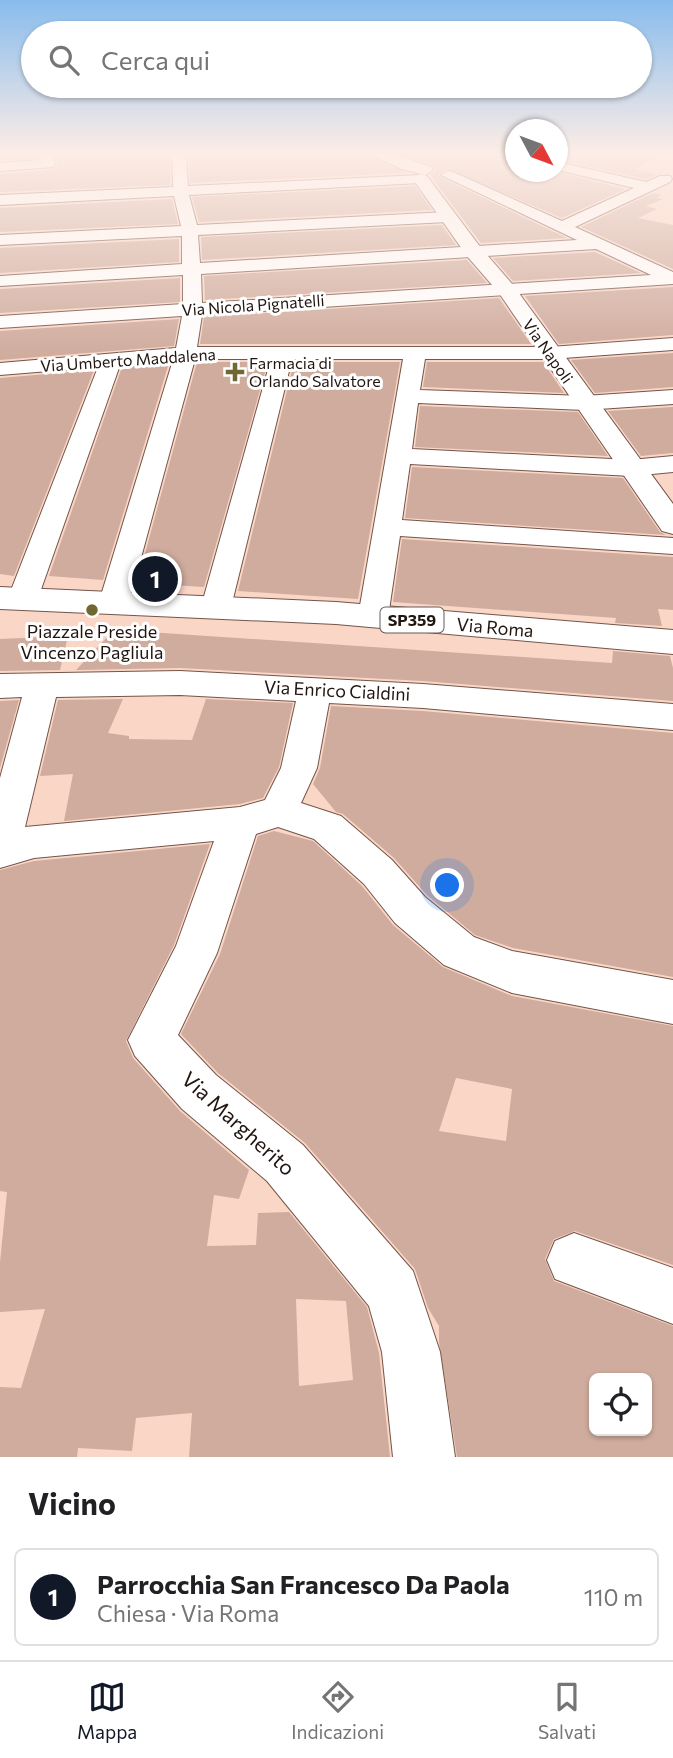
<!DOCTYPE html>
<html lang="it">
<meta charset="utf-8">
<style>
body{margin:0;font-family:Commissioner,sans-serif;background:#f2f2f2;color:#202124}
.controls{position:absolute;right:21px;bottom:21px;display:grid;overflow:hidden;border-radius:10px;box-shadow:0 2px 5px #0004}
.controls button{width:63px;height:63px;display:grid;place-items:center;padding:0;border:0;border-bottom:2px solid #e0e0e0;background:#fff;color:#202124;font:35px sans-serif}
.compass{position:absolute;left:505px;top:119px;width:63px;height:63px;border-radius:50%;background:#fff;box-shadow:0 2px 5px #0004;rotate:131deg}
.you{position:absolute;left:448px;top:886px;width:24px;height:24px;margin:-18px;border:5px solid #fff;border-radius:50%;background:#1a73e8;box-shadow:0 0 0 10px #1a73e833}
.badge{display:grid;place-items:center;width:46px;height:46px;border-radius:50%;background:#111827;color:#fff;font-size:23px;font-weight:700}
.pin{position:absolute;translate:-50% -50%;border:4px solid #fff;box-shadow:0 2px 7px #0006}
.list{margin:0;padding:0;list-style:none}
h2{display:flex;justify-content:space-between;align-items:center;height:91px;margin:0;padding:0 28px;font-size:30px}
h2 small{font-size:23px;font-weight:400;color:#757577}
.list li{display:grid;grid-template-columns:46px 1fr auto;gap:21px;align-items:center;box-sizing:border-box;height:98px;margin:0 14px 14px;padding:0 14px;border:2px solid #e0e0e0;border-radius:10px}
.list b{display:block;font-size:26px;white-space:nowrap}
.list p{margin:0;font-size:23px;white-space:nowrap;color:#757577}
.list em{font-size:23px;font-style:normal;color:#757577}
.icon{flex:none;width:38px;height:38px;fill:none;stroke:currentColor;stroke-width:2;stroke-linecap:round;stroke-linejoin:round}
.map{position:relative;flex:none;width:673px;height:1457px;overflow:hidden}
.search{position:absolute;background:#fff;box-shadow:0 2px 5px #0004;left:21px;right:21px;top:21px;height:77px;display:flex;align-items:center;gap:18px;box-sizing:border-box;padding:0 24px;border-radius:38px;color:#757577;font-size:26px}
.sheet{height:203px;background:#fff}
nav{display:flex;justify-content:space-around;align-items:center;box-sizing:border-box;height:98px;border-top:2px solid #e0e0e0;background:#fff;font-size:19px;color:#757577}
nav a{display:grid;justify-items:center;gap:4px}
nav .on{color:#111827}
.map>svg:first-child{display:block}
.building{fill:#cfac9e;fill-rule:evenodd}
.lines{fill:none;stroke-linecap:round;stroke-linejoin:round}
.minor-casing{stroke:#745549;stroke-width:2}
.major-casing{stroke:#745549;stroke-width:2}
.minor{fill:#fff;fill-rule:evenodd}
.major{fill:#fff;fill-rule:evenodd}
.poi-dot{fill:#716733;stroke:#fff;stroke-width:2.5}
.labels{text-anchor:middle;stroke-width:6;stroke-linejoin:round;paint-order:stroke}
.far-street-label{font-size:16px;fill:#211510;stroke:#fff}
.far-poi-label{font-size:16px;fill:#211510;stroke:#fff;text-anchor:start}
.shield{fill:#fff;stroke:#645b58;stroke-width:2}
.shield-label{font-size:16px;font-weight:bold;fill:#211510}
.street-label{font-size:18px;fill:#211510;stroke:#fff}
.poi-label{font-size:18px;fill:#211510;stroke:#fff}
.near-street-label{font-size:21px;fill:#211510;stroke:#fff}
</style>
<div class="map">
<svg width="673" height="1457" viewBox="0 0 673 1457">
<rect width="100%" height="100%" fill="#fad6c7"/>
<g class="building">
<polygon points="0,152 38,152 37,158 0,160"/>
<polygon points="55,152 170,152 170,185 0,192 0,174 53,170 58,163"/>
<polygon points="189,152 364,152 407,173 190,183"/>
<polygon points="392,152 443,152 451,155 479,152 490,158 515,163 515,172 556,172 626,189 562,218 447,169 439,174 440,177 567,238 481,243 430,175 436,171 433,166"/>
<polygon points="557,152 668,152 634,169 658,174 646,179 557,160"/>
<polygon points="415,186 432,210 199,222 192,197"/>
<polygon points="653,193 661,195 657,198 663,199 646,206 657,209 638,218 673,225 673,269 581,227"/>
<polygon points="172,199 178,224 0,232 0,208"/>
<polygon points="442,225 456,245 202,260 201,237"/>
<polygon points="179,239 179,262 0,273 0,248"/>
<polygon points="595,252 641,273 513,281 493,258"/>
<polygon points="467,260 487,283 205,300 204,276"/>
<polygon points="180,278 180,302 0,313 0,289"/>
<polygon points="673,287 673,335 559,344 525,296"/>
<polygon points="499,298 531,344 200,344 204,317"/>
<polygon points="179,319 174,346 0,360 0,331"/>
<polygon points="673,353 673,387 595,393 571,360"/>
<polygon points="197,362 268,362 204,587 137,583"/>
<polygon points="294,362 400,362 358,599 238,591"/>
<polygon points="427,362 543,362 564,393 423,387"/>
<polygon points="169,363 103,580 49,576 122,367"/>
<polygon points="94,370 14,576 0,574 0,378"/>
<polygon points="420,406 578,412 608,456 415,447"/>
<polygon points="673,407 673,453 641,456 608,411"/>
<polygon points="412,467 623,478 660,532 666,535 405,518"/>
<polygon points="402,539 673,557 673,610 658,609 662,626 615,623 616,618 393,602"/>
<polygon points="118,630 612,663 613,651 670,656 673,668 673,701 423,681 180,668 76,670 111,633"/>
<polygon points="68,636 60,670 0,671 0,639"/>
<polygon points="123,699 108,733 129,736 129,739 192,740 206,699 293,703 279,767 263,798 240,804 64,821 73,774 40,776 58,700"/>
<polygon points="19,700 0,768 0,701"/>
<polygon points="331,706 423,711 673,733 673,977 513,948 475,935 427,895 394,858 343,814 336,812 313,784 320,768"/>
<path d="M274,831L313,841L362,886L393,925L443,967L512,996L673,1026V1265L575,1231L554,1239L545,1259L554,1281L673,1326V1457H457L439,1342V1326L428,1308L415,1269L305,1143L218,1073L181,1034L220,954L258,836ZM456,1078L512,1089L506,1141L439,1131ZM594,1378H647V1431H594Z"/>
<path d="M210,844L174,945L126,1041L133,1058L180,1111L249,1170L239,1199L214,1195L207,1246L256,1245L258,1213L289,1212L367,1307L379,1353L390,1457H189L192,1413L136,1418L132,1451L78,1448L77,1457H0V1387L21,1388L45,1309L0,1312V1262L7,1192L0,1191V870L34,861ZM296,1299L346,1301L353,1380L299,1386Z"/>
</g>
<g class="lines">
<g class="minor-casing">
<g id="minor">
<polygon points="40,152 52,152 55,164 53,167 0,171 0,163 40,160"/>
<path d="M172,152H186L188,186L421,175L428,179L421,183L189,195L197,225L447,212L455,217L447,222L198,235L200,263L577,240L441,175L448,171L453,172L562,221L634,188L558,170V162L646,182L660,176H670L672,179L670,182L575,227L673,272V284L202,315L197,347H550L673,338V350L550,359H425L420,390L584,396L673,390V404L584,410L418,403L412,449L631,460L673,456V472L631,476L410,464L402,520L673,538V554L400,536L388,617L384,624L373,627L362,624L358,617L403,359H292L231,607L227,614L216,617L205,614L201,607L271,359H195L129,602L125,609L114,612L103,609L99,602L173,360L120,365L38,598L34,605L23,608L12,605L8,598L98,367L0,375V363L176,348L182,316L0,328V316L183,304V275L0,286V276L182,264V236L0,245V235L181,226L174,196L0,205V195L173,187ZM596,249L651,275L202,303L201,274Z"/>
<polygon points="489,152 516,152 516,160 491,155"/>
<path d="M180,671L423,684L673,704V730L423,708L329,703L317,768L301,803L341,816L392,860L425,897L474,937L512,951L673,980V1024L512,993L444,965L395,923L364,884L314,839L278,827L256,834L217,953L178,1035L216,1075L303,1145L413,1271L440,1352L455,1457H393L382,1352L369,1306L267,1181L182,1109L135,1056L128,1040L176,946L214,841L34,858L0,868V778L22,697L0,698V674ZM180,695L296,701L281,768L265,800L240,807L25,827L56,697Z"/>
<polygon points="574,1233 673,1268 673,1324 555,1279 547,1260 555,1241"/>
</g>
</g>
<g class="major-casing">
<g id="major">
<polygon points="366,152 385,152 431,167 433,170 425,175 402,169"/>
<polygon points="421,174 427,176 481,248 513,285 673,504 673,534 662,531 499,293 467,256 415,182 413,179 415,176"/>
<polygon points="0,587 336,602 673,630 673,654 336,624 0,609"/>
</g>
</g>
<use href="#minor" class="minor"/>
<use href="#major" class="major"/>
</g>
<linearGradient id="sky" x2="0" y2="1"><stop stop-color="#88bced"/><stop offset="0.43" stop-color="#fdede6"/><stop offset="1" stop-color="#fdede6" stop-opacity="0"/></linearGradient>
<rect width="673" height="356" fill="url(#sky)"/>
<g class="poi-dot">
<path d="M231.5 361.5h7v7h7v7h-7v7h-7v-7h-7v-7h7z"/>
<circle cx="92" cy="610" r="7"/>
</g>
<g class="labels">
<g class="far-street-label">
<text transform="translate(253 305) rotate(-4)" y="6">Via Nicola Pignatelli</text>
<text transform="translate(548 351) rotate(55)" y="6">Via Napoli</text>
<text transform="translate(128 360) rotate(-4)" y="6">Via Umberto Maddalena</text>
</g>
<g class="far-poi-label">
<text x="249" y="369">Farmacia di<tspan x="249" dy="18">Orlando Salvatore</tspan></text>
</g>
<rect class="shield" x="380.5" y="607.5" width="63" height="25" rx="5"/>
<g class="shield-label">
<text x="412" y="626">SP359</text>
</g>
<g class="street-label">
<text transform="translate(495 628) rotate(5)" y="6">Via Roma</text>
<text transform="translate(337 691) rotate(3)" y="6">Via Enrico Cialdini</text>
</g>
<g class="poi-label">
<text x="92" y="638">Piazzale Preside<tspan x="92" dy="21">Vincenzo Pagliula</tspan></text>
</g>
<g class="near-street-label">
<text transform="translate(238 1124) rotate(42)" y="7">Via Margherito</text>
</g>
</g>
</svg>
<div class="controls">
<button><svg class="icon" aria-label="locate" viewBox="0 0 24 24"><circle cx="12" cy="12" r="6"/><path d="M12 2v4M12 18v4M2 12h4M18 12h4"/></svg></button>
</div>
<svg class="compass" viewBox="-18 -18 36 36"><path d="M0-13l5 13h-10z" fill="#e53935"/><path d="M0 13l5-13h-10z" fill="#757577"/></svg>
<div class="you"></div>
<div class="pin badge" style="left:155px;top:579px">1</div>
<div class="search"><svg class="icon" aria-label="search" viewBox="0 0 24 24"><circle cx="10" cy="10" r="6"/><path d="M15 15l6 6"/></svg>Cerca qui</div>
</div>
<section class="sheet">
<h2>Vicino<small></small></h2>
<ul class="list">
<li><span class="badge">1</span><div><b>Parrocchia San Francesco Da Paola</b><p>Chiesa · Via Roma</p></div><em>110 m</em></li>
</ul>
</section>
<nav>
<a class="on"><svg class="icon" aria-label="map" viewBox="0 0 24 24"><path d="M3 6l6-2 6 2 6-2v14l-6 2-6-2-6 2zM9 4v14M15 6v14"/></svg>Mappa</a>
<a><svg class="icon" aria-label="directions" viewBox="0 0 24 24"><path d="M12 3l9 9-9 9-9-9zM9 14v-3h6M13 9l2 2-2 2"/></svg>Indicazioni</a>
<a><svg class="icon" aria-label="saved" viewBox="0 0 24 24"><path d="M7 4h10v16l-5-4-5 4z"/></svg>Salvati</a>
</nav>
